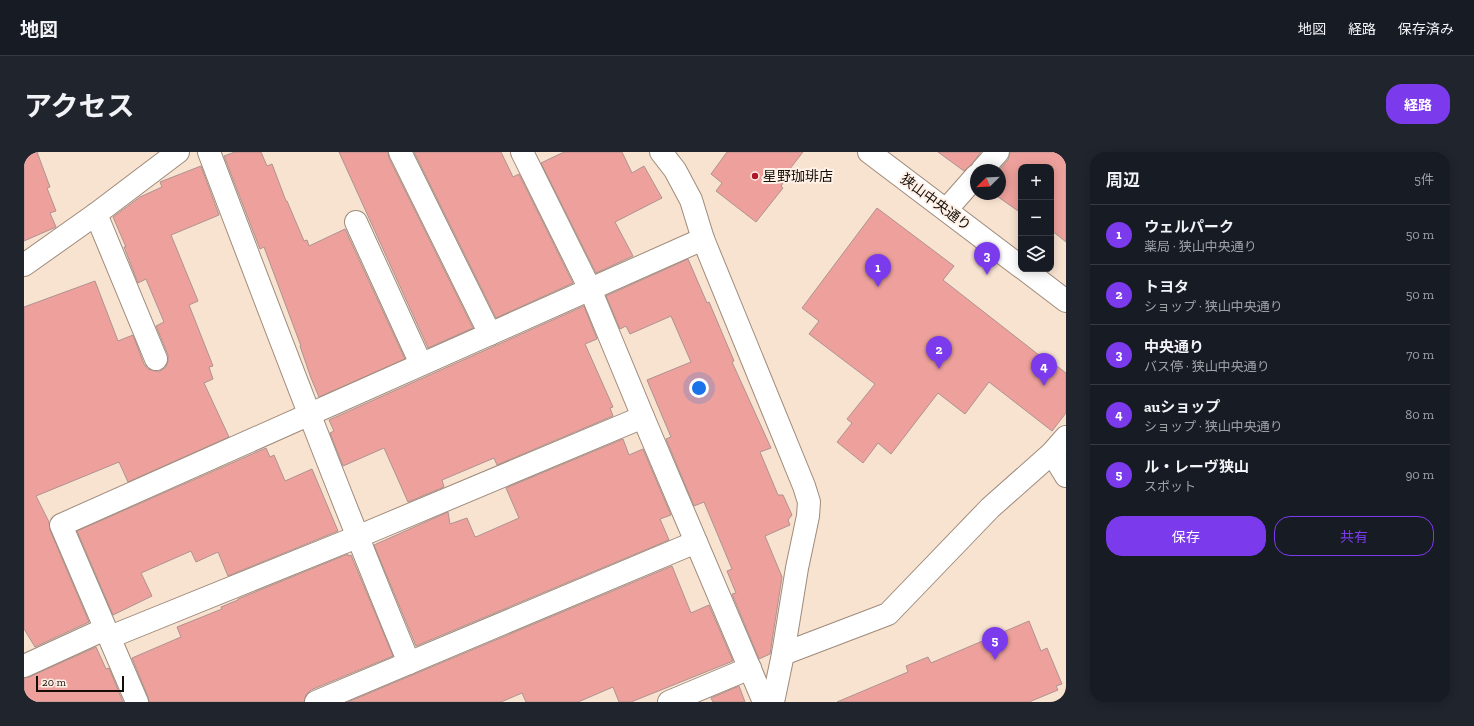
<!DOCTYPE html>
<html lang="ja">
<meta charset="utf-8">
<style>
body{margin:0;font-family:"Zilla Slab","Noto Sans JP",serif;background:#20242c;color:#f1f3f6}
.controls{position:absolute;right:12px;top:12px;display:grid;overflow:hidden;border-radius:8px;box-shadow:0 2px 10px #0003}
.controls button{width:36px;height:36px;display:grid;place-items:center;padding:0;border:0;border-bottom:1px solid #363941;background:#171b24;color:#f1f3f6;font:20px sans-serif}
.compass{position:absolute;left:946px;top:12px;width:36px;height:36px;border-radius:50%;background:#171b24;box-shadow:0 2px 10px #0003;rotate:246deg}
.scale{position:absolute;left:12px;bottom:10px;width:88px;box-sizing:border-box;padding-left:4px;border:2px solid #150e08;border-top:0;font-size:11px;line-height:14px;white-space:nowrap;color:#150e08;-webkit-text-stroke:3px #fff1e7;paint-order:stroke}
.you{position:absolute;left:675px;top:236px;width:14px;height:14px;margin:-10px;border:3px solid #fff;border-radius:50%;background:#1a73e8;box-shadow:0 0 0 6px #1a73e833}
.badge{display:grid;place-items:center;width:26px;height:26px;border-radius:50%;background:#7c3aed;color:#fff;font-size:13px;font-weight:700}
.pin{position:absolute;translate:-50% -33px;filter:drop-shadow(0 1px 2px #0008)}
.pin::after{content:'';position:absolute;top:21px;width:14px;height:12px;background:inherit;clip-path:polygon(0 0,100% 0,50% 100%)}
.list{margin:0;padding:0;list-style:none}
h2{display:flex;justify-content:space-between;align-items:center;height:52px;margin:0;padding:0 16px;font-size:17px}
h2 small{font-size:13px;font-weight:400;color:#9ea1a6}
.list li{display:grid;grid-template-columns:26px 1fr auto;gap:12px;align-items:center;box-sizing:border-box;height:60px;padding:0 16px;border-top:1px solid #363941}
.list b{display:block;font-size:15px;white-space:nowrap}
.list p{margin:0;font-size:13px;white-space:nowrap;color:#9ea1a6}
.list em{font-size:13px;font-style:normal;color:#9ea1a6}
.actions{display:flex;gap:8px;padding:12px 16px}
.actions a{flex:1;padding:9px 0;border:1px solid #7c3aed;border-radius:16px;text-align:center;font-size:14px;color:#7c3aed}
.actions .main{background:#7c3aed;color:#fff}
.icon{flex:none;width:22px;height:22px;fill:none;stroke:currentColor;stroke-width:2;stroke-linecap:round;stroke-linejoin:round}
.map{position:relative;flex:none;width:1042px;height:550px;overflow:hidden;border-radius:16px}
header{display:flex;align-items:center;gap:24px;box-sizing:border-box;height:56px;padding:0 20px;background:#171b24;border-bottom:1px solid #363941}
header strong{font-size:19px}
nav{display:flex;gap:22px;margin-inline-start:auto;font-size:14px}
.intro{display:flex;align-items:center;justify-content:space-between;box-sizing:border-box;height:96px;padding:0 24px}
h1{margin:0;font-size:28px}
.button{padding:10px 18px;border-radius:16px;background:#7c3aed;color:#fff;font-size:14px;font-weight:700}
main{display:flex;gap:24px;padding:0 24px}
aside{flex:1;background:#171b24;border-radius:16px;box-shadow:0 2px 10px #0003}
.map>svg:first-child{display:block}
.building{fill:#eea19c;stroke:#ae9290}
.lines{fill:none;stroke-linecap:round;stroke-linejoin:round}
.street-casing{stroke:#9f8b7b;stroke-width:24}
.secondary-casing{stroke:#9f8b7b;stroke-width:24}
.street{stroke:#fff;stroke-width:22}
.secondary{stroke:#fff;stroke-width:22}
.poi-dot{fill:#ac182a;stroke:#fff1e7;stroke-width:1.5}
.labels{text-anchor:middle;stroke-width:4;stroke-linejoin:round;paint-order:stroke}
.poi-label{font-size:14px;fill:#150e08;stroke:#fff1e7;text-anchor:start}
.street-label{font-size:14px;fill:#150e08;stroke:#fff1e7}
</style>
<header>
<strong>地図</strong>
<nav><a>地図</a><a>経路</a><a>保存済み</a></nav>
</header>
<div class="intro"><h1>アクセス</h1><a class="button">経路</a></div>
<main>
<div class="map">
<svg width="1042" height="550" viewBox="0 0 1042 550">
<rect width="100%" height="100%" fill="#f8e2d0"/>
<g class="building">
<polygon points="0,0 13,0 26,35 23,36 32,59 26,61 32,75 0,89"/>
<polygon points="211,0 237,0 243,14 248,12 262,49 263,49 280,89 283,88 285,94 321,77 381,207 295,245 287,226 276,194 277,194 240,95 236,97 200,4"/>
<polygon points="315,0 364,0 365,6 449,176 404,196"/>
<polygon points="390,0 477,0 489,25 495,22 549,131 472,166"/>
<polygon points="540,0 598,0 608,21 620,14 638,46 591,70 609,104 572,121 517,11"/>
<polygon points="703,0 779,0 765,18 768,20 757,34 759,36 732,70 692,39 698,31 687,22"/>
<polygon points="914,0 957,0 947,13 940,19"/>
<polygon points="986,0 1042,0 1042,90 1027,78 1027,15 997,15 997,61 970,42 976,42 976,18 975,18 984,8"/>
<polygon points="177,14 195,63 147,83 174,149 165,153 189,214 185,215 189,227 180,231 205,285 104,330 95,310 12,344 25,370 26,378 65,470 11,495 0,477 0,155 71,129 94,189 109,183 120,212 124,217 131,219 136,219 142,215 144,209 144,203 132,174 140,170 122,127 114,131 100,95 102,95 89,65 116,45 138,35 136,30"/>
<polygon points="853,56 930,114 919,128 1020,207 1021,205 1042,221 1042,261 1028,279 965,230 941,262 914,241 867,302 854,291 839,311 813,290 828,271 823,267 851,232 785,182 795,169 778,156"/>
<polygon points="664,107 683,151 685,150 710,209 708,210 747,296 736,300 754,343 759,343 768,363 764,368 766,373 741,384 758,425 746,502 735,507 708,442 712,441 703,419 708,417 680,350 670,354 642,287 647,285 623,228 667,210 647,164 606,182 602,174 596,177 582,144"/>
<polygon points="560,154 573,187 561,192 589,255 586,256 589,264 473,313 470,306 418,328 420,335 384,350 360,296 319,314 306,281 310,279 305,268"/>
<polygon points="599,287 605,303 619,297 647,363 636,367 645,388 392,494 350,393 424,360 426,372 443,366 451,385 454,384 495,366 482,336"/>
<polygon points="242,296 246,305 250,303 261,329 288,317 314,379 204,424 194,400 172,410 167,399 117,421 128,444 89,463 53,379"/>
<polygon points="324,402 324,404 327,403 369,504 287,538 282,543 280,550 125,550 124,545 108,506 157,485 153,475 198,457 197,455 214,448 214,447"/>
<polygon points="648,414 667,461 685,453 709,509 607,550 595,550 589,535 554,550 502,550 498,541 477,550 324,550"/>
<polygon points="1005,469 1017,499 1023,496 1038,532 1032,534 1034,538 1005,550 813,550 884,520 882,514 904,505 907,511"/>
<polygon points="72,495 82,517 85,516 99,550 0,550 0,526 5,525"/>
<polygon points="715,534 721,550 689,550 687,546"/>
</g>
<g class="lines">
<g class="street-casing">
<g id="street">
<path d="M185,0C250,171 315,342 385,511"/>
<polyline points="376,0 466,182"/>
<polyline points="498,0 566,137 619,265 740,550"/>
<polyline points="637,0 651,18 667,48 679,87"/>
<polyline points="958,18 974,0"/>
<polyline points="922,58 952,24"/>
<polyline points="72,62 132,207"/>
<polyline points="332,70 397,212"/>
<polyline points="0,113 72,62 154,0"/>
<polyline points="1028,301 1042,324"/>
<polyline points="86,485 333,385 619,265"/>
<polyline points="0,514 81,477"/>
<path d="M113,550L37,373C252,279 465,182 679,87L780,334L785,350L784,364L773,416L759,502"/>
<polyline points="292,550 672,390"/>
<polyline points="645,550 726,516"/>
<polyline points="749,550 759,502 864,462 966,356 1028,301 1042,285"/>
</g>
</g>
<g class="secondary-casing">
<g id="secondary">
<polyline points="845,0 997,115"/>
<polyline points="1000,117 1042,149"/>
</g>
</g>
<use href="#street" class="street"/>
<use href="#secondary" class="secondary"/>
</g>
<circle class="poi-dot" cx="731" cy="24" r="4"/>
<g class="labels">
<g class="poi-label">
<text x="739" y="29">星野珈琲店</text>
</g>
<g class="street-label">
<text transform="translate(912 50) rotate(37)" y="5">狭山中央通り</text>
</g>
</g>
</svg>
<div class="controls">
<button>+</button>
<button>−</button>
<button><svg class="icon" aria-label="layers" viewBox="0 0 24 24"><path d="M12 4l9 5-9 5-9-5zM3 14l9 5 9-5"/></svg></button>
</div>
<svg class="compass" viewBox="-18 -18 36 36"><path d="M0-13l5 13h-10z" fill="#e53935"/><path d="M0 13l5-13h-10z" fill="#9ea1a6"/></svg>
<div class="scale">20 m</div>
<div class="you"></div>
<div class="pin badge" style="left:854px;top:135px">1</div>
<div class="pin badge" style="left:915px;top:217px">2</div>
<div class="pin badge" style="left:963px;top:123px">3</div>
<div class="pin badge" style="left:1020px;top:234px">4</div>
<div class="pin badge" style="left:971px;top:508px">5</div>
</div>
<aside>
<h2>周辺<small>5件</small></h2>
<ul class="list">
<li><span class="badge">1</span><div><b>ウェルパーク</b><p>薬局 · 狭山中央通り</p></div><em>50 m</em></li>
<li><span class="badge">2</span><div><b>トヨタ</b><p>ショップ · 狭山中央通り</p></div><em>50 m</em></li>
<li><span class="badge">3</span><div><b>中央通り</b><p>バス停 · 狭山中央通り</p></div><em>70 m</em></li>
<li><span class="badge">4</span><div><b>auショップ</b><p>ショップ · 狭山中央通り</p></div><em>80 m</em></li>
<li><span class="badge">5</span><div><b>ル・レーヴ狭山</b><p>スポット</p></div><em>90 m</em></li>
</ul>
<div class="actions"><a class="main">保存</a><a>共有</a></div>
</aside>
</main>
